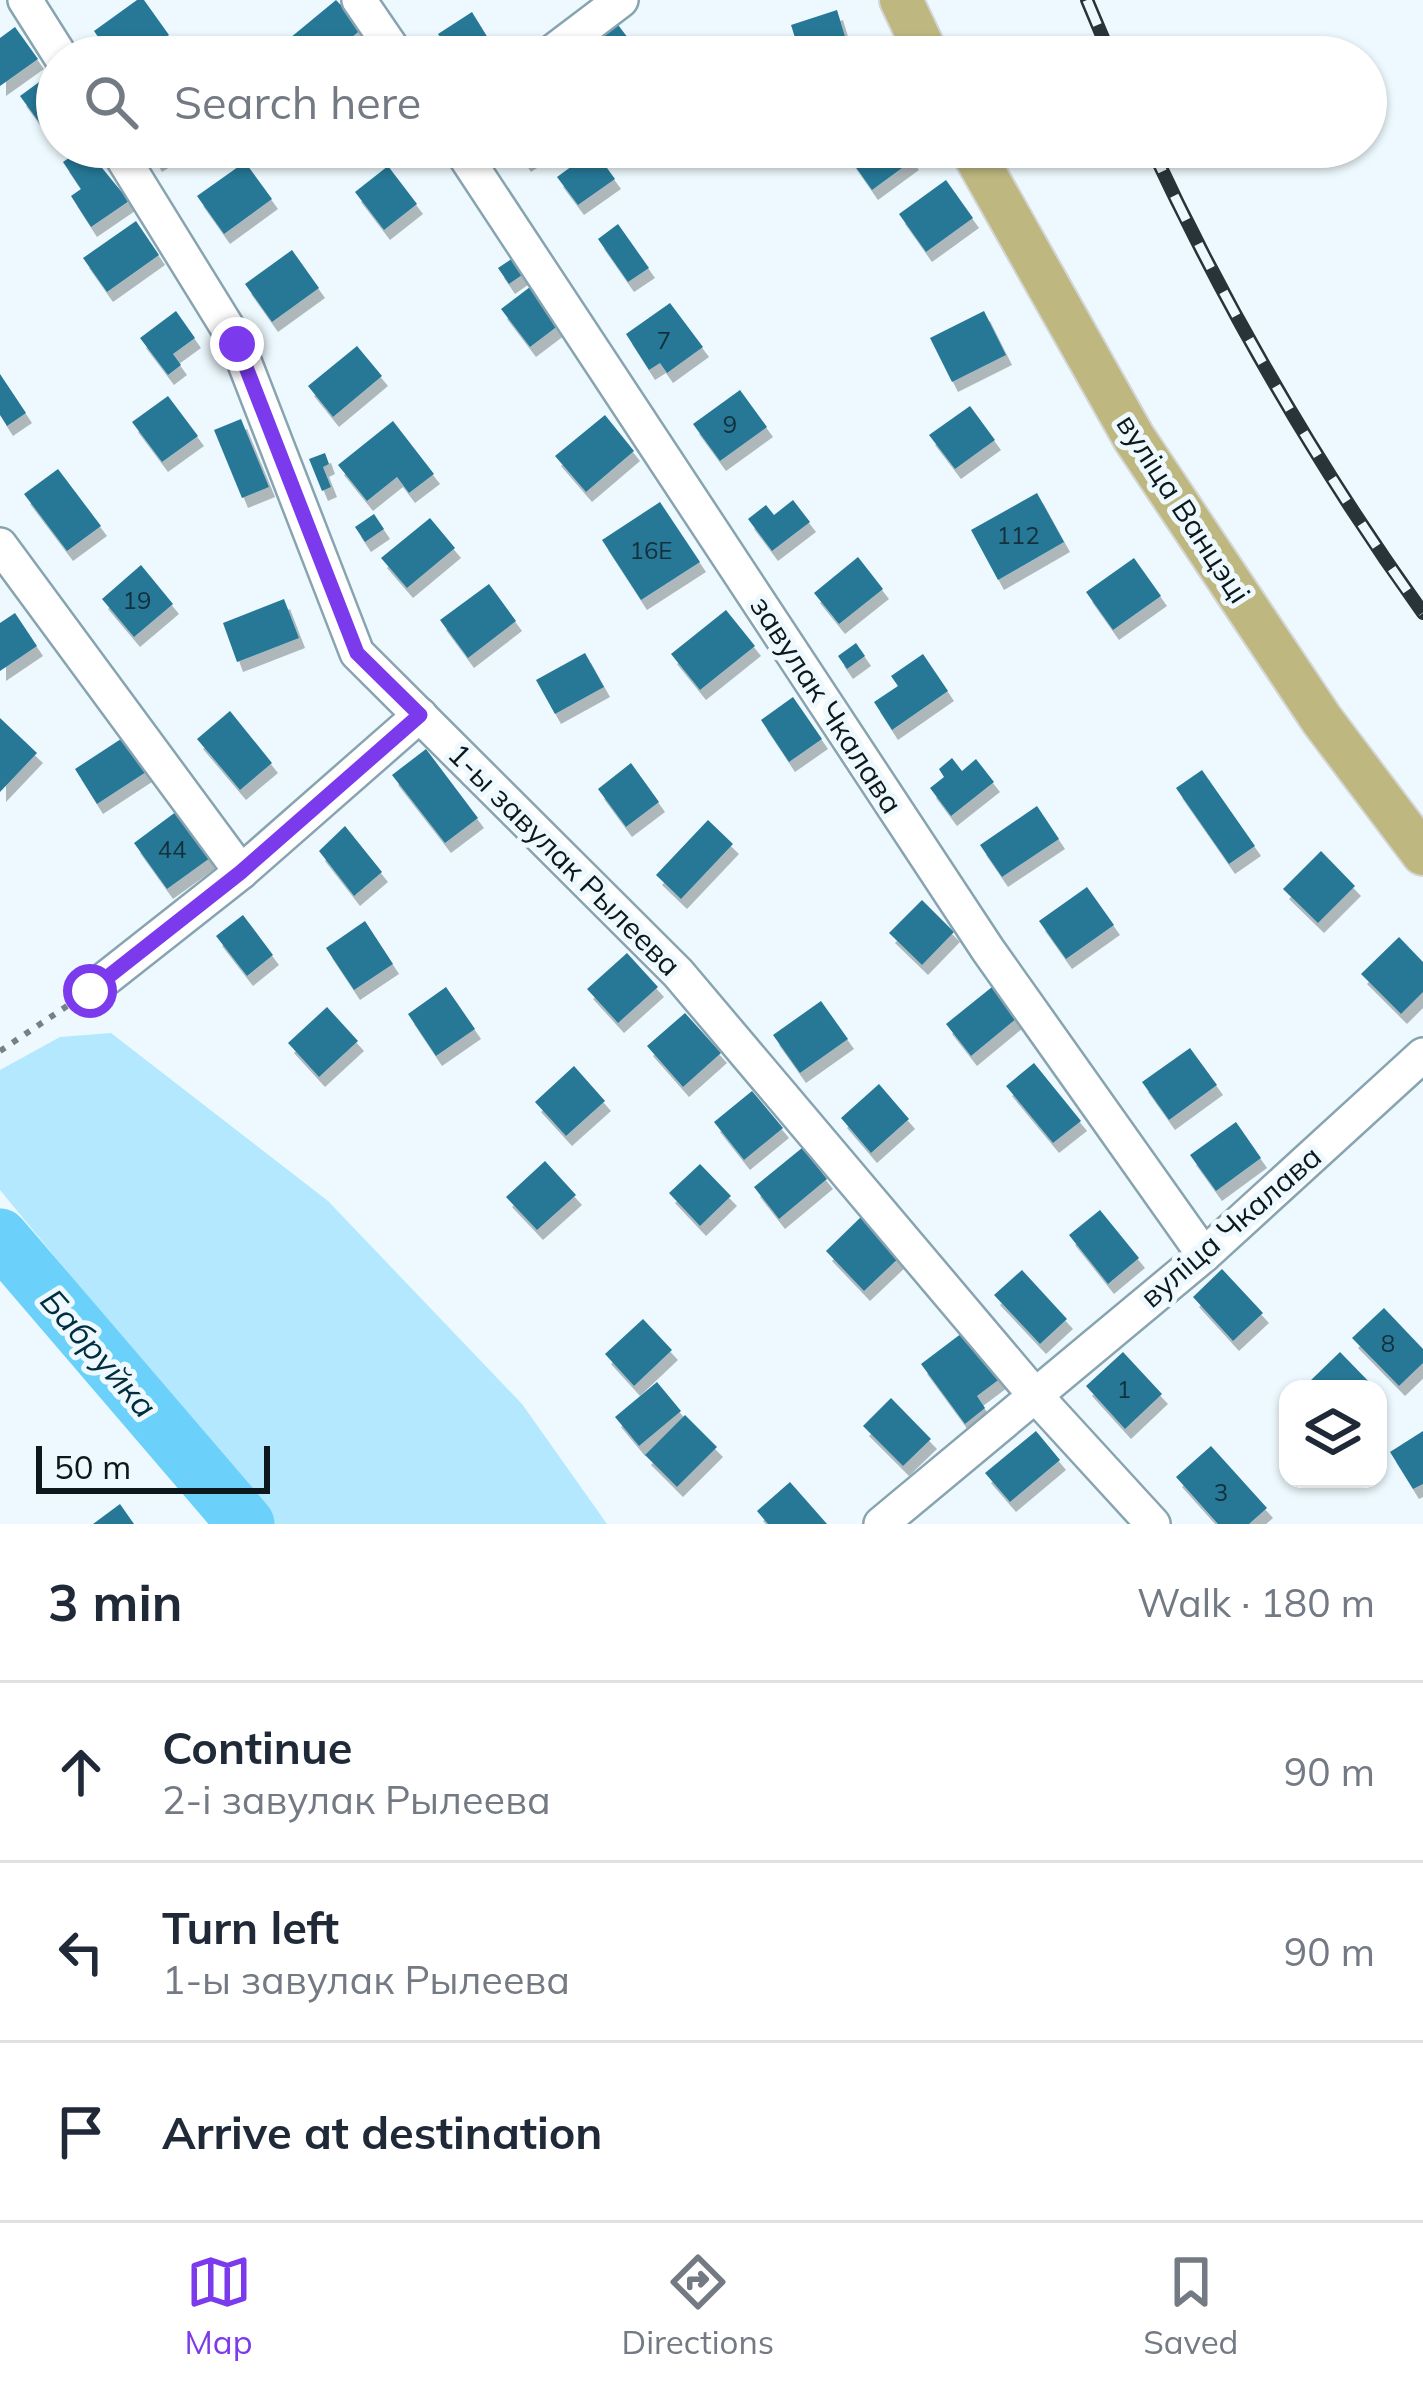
<!DOCTYPE html>
<meta charset="utf-8">
<style>
body{margin:0;font-family:Mulish,sans-serif;background:#f2f2f3;color:#1f2937}
.controls{position:absolute;right:36px;bottom:36px;display:grid;overflow:hidden;border-radius:24px;box-shadow:0 3px 9px #0004}
.controls button{width:108px;height:108px;display:grid;place-items:center;padding:0;border:0;border-bottom:3px solid #e0e1e3;background:#fff;color:#1f2937;font:60px sans-serif}
.scale{position:absolute;left:36px;bottom:30px;width:234px;box-sizing:border-box;padding-left:12px;border:6px solid #0d181d;border-top:0;font-size:33px;line-height:42px;white-space:nowrap;color:#0d181d;-webkit-text-stroke:9px #edf9fe;paint-order:stroke}
.stop{position:absolute;width:36px;height:36px;margin:-27px;border:9px solid #7c3aed;border-radius:50%;background:#fff}
.stop.end{background:#7c3aed;border-color:#fff;box-shadow:0 3px 12px #0008}
.list{margin:0;padding:0;list-style:none}
h2{display:flex;justify-content:space-between;align-items:center;height:156px;margin:0;padding:0 48px;font-size:51px}
h2 small{font-size:39px;font-weight:400;color:#747a83}
.list li{display:grid;grid-template-columns:78px 1fr auto;gap:36px;align-items:center;box-sizing:border-box;height:180px;padding:0 48px;border-top:3px solid #e0e1e3}
.list b{display:block;font-size:45px;white-space:nowrap}
.list p{margin:0;font-size:39px;white-space:nowrap;color:#747a83}
.list em{font-size:39px;font-style:normal;color:#747a83}
.icon{flex:none;width:66px;height:66px;fill:none;stroke:currentColor;stroke-width:2;stroke-linecap:round;stroke-linejoin:round}
.map{position:relative;flex:none;width:1423px;height:1524px;overflow:hidden}
.search{position:absolute;background:#fff;box-shadow:0 3px 9px #0004;left:36px;right:36px;top:36px;height:132px;display:flex;align-items:center;gap:30px;box-sizing:border-box;padding:0 42px;border-radius:66px;color:#747a83;font-size:45px}
.sheet{height:696px;background:#fff}
nav{display:flex;justify-content:space-around;align-items:center;box-sizing:border-box;height:168px;border-top:3px solid #e0e1e3;background:#fff;font-size:33px;color:#747a83}
nav a{display:grid;justify-items:center;gap:6px}
nav .on{color:#7c3aed}
.map>svg:first-child{display:block}
.green{fill:#b4e8ff}
.lines{fill:none;stroke-linecap:round;stroke-linejoin:round}
.river{stroke:#6bd1fa;stroke-width:57}
.building{fill:#287896;filter:url(#shadow)}
.minor-casing{stroke:#88a4b1;stroke-width:38}
.major-casing{stroke:#d3d5d6;stroke-width:46}
.path{stroke:#768186;stroke-width:6;stroke-dasharray:6 9;stroke-linecap:butt}
.minor{stroke:#fff;stroke-width:33}
.major{stroke:#beb880;stroke-width:42}
.rail-casing{stroke:#293439;stroke-width:14}
.rail{stroke:#edf9fe;stroke-width:9;stroke-dasharray:27;stroke-linecap:butt}
.route{stroke:#7c3aed;stroke-width:15}
.labels{text-anchor:middle;stroke-width:10;stroke-linejoin:round;paint-order:stroke}
.number-label{font-size:24px;fill:#14303b}
.street-label{font-size:30px;fill:#0d181d;stroke:#edf9fe}
.water-label{font-size:33px;font-style:italic;fill:#002e3f;stroke:#edf9fe}
</style>
<div class="map">
<svg width="1423" height="1524" viewBox="0 0 1423 1524">
<defs>
<filter id="shadow"><feDropShadow dx="6" dy="10" stdDeviation="0" flood-color="#0004"/></filter>
</defs>
<rect width="100%" height="100%" fill="#edf9fe"/>
<polygon class="green" points="111,1033 328,1201 522,1404 607,1524 274,1524 0,1190 0,1070 60,1037"/>
<g class="lines">
<polyline class="river" points="0,1237 246,1524"/>
</g>
<g class="building">
<polygon points="137,0 144,0 169,35 137,57 112,57 94,31"/>
<polygon points="336,0 363,28 328,57 306,57 290,38"/>
<polygon points="837,10 850,53 801,57 791,25"/>
<polygon points="472,12 491,43 468,57 453,57 438,34"/>
<polygon points="612,17 641,55 638,57 590,57 579,42"/>
<polygon points="15,27 38,59 0,86 0,38"/>
<polygon points="46,77 57,91 57,132 50,137 20,96"/>
<polygon points="85,147 129,201 91,227 71,196 81,189 63,162"/>
<polygon points="147,147 180,147 156,162"/>
<polygon points="515,147 548,147 525,162"/>
<polygon points="860,147 903,147 913,160 872,190 848,156"/>
<polygon points="594,150 615,179 578,205 557,177"/>
<polygon points="245,162 272,199 224,234 197,196"/>
<polygon points="388,166 417,204 384,230 355,192"/>
<polygon points="946,180 973,218 926,252 899,214"/>
<polygon points="136,221 159,255 107,292 83,258"/>
<polygon points="618,224 649,268 628,282 598,239"/>
<polygon points="292,250 319,288 272,322 245,284"/>
<polygon points="522,252 532,268 509,284 498,268"/>
<polygon points="534,284 563,322 530,347 501,309"/>
<polygon points="670,303 703,347 667,373 660,363 649,370 626,334"/>
<polygon points="176,311 195,338 173,354 181,365 168,375 140,338"/>
<polygon points="984,311 1006,355 952,382 930,338"/>
<polygon points="357,346 382,376 333,417 308,386"/>
<polygon points="0,374 26,413 7,426 0,415"/>
<polygon points="740,390 767,427 720,461 693,424"/>
<polygon points="168,396 198,436 162,462 132,422"/>
<polygon points="970,406 995,440 955,469 929,435"/>
<polygon points="605,415 634,451 586,492 555,456"/>
<polygon points="241,419 269,487 242,498 214,430"/>
<polygon points="393,421 434,474 409,493 397,477 367,501 338,465"/>
<polygon points="325,453 329,464 323,467 331,487 322,491 309,459"/>
<polygon points="58,469 101,526 67,551 24,494"/>
<polygon points="1037,493 1064,542 998,580 971,530"/>
<polygon points="793,500 810,522 772,551 748,519 766,505 774,515"/>
<polygon points="660,502 700,562 641,600 602,540"/>
<polygon points="374,514 384,529 365,542 355,527"/>
<polygon points="430,518 455,548 407,588 381,558"/>
<polygon points="858,557 883,589 839,624 814,593"/>
<polygon points="1134,558 1161,596 1113,630 1086,592"/>
<polygon points="141,565 173,604 134,637 102,599"/>
<polygon points="489,584 516,621 468,658 440,620"/>
<polygon points="284,599 299,638 237,662 223,623"/>
<polygon points="726,610 755,646 700,690 671,654"/>
<polygon points="15,613 37,646 0,671 0,623"/>
<polygon points="856,643 865,656 847,669 838,656"/>
<polygon points="585,653 604,687 555,714 536,680"/>
<polygon points="923,654 948,691 892,730 874,702 898,686 891,676"/>
<polygon points="793,697 822,739 789,762 761,720"/>
<polygon points="230,711 272,763 240,790 197,739"/>
<polygon points="0,718 37,753 0,792"/>
<polygon points="124,737 146,772 97,804 75,769"/>
<polygon points="426,749 478,818 445,843 392,775"/>
<polygon points="952,758 962,771 976,759 994,782 951,816 930,788 944,777 939,769"/>
<polygon points="631,763 659,802 626,827 598,789"/>
<polygon points="1202,770 1255,846 1229,864 1176,788"/>
<polygon points="1037,806 1059,839 1002,877 980,845"/>
<polygon points="177,811 210,858 167,889 134,843"/>
<polygon points="708,820 733,844 681,899 656,875"/>
<polygon points="345,826 382,872 354,896 319,851"/>
<polygon points="1321,851 1355,886 1318,923 1283,889"/>
<polygon points="1087,887 1114,925 1066,959 1039,921"/>
<polygon points="922,900 954,932 922,965 889,933"/>
<polygon points="243,915 273,955 247,976 216,936"/>
<polygon points="365,921 393,964 354,990 326,948"/>
<polygon points="1399,937 1423,962 1423,992 1401,1014 1361,974"/>
<polygon points="627,953 658,987 618,1023 587,989"/>
<polygon points="446,987 475,1029 436,1056 408,1014"/>
<polygon points="992,987 1017,1018 971,1056 946,1024"/>
<polygon points="821,1001 848,1039 800,1073 773,1035"/>
<polygon points="327,1007 358,1041 319,1077 288,1043"/>
<polygon points="685,1013 721,1053 683,1087 647,1046"/>
<polygon points="1190,1048 1217,1085 1169,1120 1142,1082"/>
<polygon points="1034,1063 1081,1121 1053,1143 1006,1086"/>
<polygon points="574,1066 605,1101 566,1136 535,1102"/>
<polygon points="879,1084 909,1119 871,1153 841,1118"/>
<polygon points="752,1091 783,1128 744,1160 714,1122"/>
<polygon points="1236,1122 1261,1158 1216,1191 1190,1155"/>
<polygon points="802,1148 827,1179 779,1219 754,1187"/>
<polygon points="545,1161 576,1195 537,1230 506,1197"/>
<polygon points="700,1164 731,1196 700,1226 669,1193"/>
<polygon points="1100,1210 1139,1258 1108,1284 1069,1235"/>
<polygon points="864,1214 903,1254 864,1291 826,1251"/>
<polygon points="1222,1269 1263,1313 1233,1341 1193,1297"/>
<polygon points="1022,1270 1067,1319 1040,1344 994,1295"/>
<polygon points="1384,1308 1423,1349 1423,1363 1399,1386 1352,1338"/>
<polygon points="643,1319 672,1350 634,1386 605,1354"/>
<polygon points="966,1330 1001,1378 977,1396 985,1408 965,1424 921,1364"/>
<polygon points="1123,1352 1162,1394 1125,1429 1086,1386"/>
<polygon points="1340,1352 1376,1389 1314,1389 1308,1383"/>
<polygon points="657,1382 681,1411 639,1446 615,1417"/>
<polygon points="891,1398 931,1439 903,1466 863,1426"/>
<polygon points="685,1415 717,1447 677,1487 645,1455"/>
<polygon points="1036,1431 1060,1460 1010,1502 985,1473"/>
<polygon points="1423,1431 1423,1484 1413,1489 1390,1452"/>
<polygon points="1211,1446 1267,1508 1249,1524 1218,1524 1176,1477"/>
<polygon points="790,1482 827,1524 768,1524 757,1511"/>
<polygon points="120,1504 134,1524 93,1524"/>
</g>
<g class="lines">
<g class="minor-casing">
<g id="minor">
<polyline points="25,0 61,57"/>
<polyline points="359,0 398,57"/>
<polyline points="546,57 621,0"/>
<polyline points="116,147 237,343 357,653 678,973 1033,1393 1153,1524"/>
<polyline points="459,147 988,950 1204,1255"/>
<polyline points="0,545 241,872"/>
<polyline points="90,991 241,872 420,715"/>
<polyline points="881,1524 1204,1255 1423,1055"/>
</g>
</g>
<g class="major-casing">
<g id="major">
<polyline points="901,0 928,57"/>
<polyline points="970,147 1134,438 1322,720 1423,854"/>
</g>
</g>
<polyline class="path" points="0,1051 67,1006"/>
<use href="#minor" class="minor"/>
<use href="#major" class="major"/>
<g class="rail-casing">
<g id="rail">
<polyline points="1087,0 1111,57"/>
<path d="M1151,147C1227,310 1318,467 1423,613"/>
</g>
</g>
<use href="#rail" class="rail"/>
</g>
<g class="lines">
<polyline class="route" points="90,991 241,872 420,715 357,653 237,344"/>
</g>
<g class="labels">
<g class="number-label">
<text x="664" y="349">7</text>
<text x="730" y="433">9</text>
<text x="1018" y="544">112</text>
<text x="651" y="559">16Е</text>
<text x="137" y="609">19</text>
<text x="172" y="858">44</text>
<text x="1388" y="1352">8</text>
<text x="1124" y="1398">1</text>
<text x="1221" y="1501">3</text>
</g>
<g class="street-label">
<text transform="translate(1183 509) rotate(57)" y="10">вуліца Ванцэці</text>
<text transform="translate(826 705) rotate(57)" y="10">завулак Чкалава</text>
<text transform="translate(564 860) rotate(45)" y="10">1-ы завулак Рылеева</text>
<text transform="translate(1231 1227) rotate(-41)" y="10">вуліца Чкалава</text>
</g>
<g class="water-label">
<text transform="translate(99 1353) rotate(49)" y="12">Бабруйка</text>
</g>
</g>
</svg>
<div class="controls">
<button><svg class="icon" aria-label="layers" viewBox="0 0 24 24"><path d="M12 4l9 5-9 5-9-5zM3 14l9 5 9-5"/></svg></button>
</div>
<div class="scale">50 m</div>
<div class="stop" style="left:90px;top:991px"></div>
<div class="stop end" style="left:237px;top:344px"></div>
<div class="search"><svg class="icon" aria-label="search" viewBox="0 0 24 24"><circle cx="10" cy="10" r="6"/><path d="M15 15l6 6"/></svg>Search here</div>
</div>
<section class="sheet">
<h2>3 min<small>Walk · 180 m</small></h2>
<ul class="list">
<li><svg class="icon" aria-label="ahead" viewBox="0 0 24 24"><path d="M12 20V5M6 11l6-6 6 6"/></svg><div><b>Continue</b><p>2-і завулак Рылеева</p></div><em>90 m</em></li>
<li><svg class="icon" aria-label="left" viewBox="0 0 24 24"><path d="M17 20v-9H6M10 6l-5 5 5 5"/></svg><div><b>Turn left</b><p>1-ы завулак Рылеева</p></div><em>90 m</em></li>
<li><svg class="icon" aria-label="arrive" viewBox="0 0 24 24"><path d="M6 21V4h12l-3 4 3 4H6"/></svg><div><b>Arrive at destination</b></div></li>
</ul>
</section>
<nav>
<a class="on"><svg class="icon" aria-label="map" viewBox="0 0 24 24"><path d="M3 6l6-2 6 2 6-2v14l-6 2-6-2-6 2zM9 4v14M15 6v14"/></svg>Map</a>
<a><svg class="icon" aria-label="directions" viewBox="0 0 24 24"><path d="M12 3l9 9-9 9-9-9zM9 14v-3h6M13 9l2 2-2 2"/></svg>Directions</a>
<a><svg class="icon" aria-label="saved" viewBox="0 0 24 24"><path d="M7 4h10v16l-5-4-5 4z"/></svg>Saved</a>
</nav>
